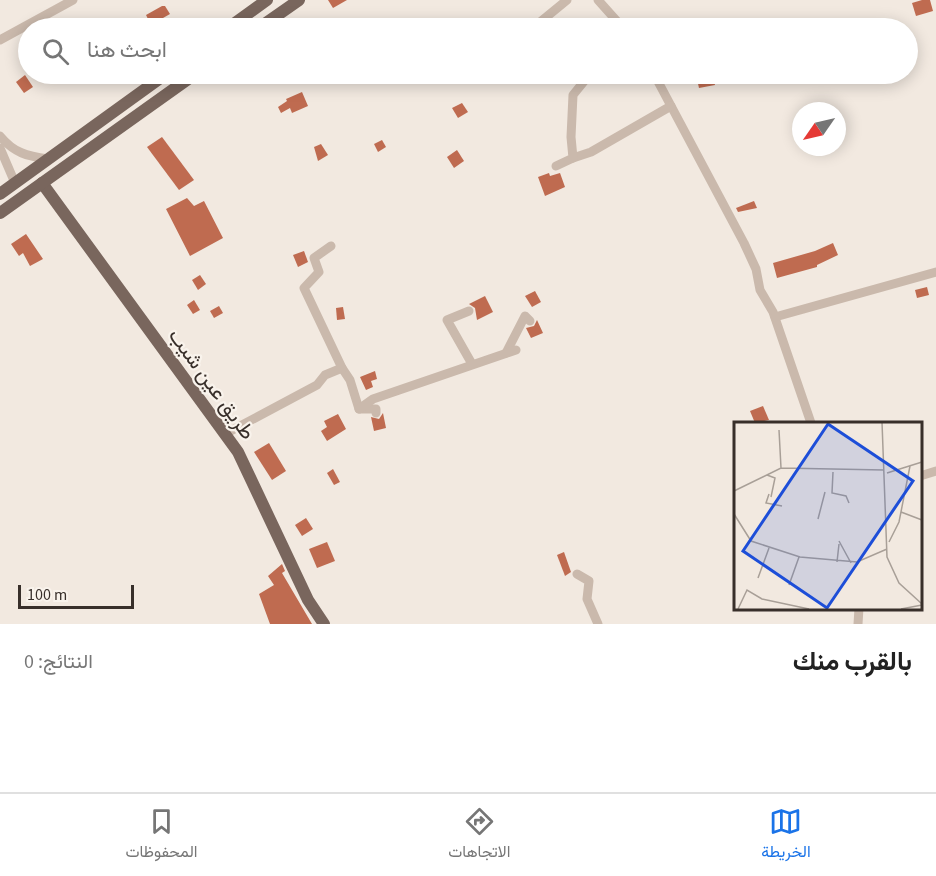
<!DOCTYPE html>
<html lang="ar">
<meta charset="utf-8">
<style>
body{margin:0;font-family:"Source Sans 3",Vazirmatn,sans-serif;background:#f2f2f2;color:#222;direction:rtl}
.compass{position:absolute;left:792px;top:102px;width:54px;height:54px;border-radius:50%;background:#fff;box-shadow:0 3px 15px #0003;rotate:236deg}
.scale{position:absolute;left:18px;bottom:15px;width:116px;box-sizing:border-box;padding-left:6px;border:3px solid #382f2a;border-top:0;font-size:16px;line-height:21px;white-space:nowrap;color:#382f2a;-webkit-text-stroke:4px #f9f3ec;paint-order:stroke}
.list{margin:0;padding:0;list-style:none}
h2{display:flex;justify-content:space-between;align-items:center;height:78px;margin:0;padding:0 24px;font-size:26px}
h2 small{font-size:20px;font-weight:400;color:#767676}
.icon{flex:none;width:33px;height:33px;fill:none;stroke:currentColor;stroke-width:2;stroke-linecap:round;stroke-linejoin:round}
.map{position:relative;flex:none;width:936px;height:624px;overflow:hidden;direction:ltr}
.search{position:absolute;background:#fff;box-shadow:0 3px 15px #0003;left:18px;right:18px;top:18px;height:66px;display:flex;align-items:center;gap:15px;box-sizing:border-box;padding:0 21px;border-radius:33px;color:#767676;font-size:22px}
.sheet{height:168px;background:#fff}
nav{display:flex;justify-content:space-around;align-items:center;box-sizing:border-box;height:84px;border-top:2px solid #e0e0e0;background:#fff;font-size:16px;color:#767676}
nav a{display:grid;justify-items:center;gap:3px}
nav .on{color:#1a73e8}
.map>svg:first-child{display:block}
.building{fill:#bf6b50}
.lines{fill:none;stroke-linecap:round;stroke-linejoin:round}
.minor{stroke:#cab9ac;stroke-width:9}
.major{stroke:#79665d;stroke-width:12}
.labels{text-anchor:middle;stroke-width:4.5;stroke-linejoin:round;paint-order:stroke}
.street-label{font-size:21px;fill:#382f2a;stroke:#f9f3ec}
.inset-road{fill:none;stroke:#a89f97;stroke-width:1.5}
.view{fill:#1d4ed8;fill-opacity:0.15;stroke:#1d4ed8;stroke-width:3}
.inset-edge{fill:none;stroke:#382f2a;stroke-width:3}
</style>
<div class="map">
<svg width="936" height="624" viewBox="0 0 936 624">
<rect width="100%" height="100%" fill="#f2e9e0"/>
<g class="building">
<polygon points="328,0 347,0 333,8"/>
<polygon points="922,0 930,0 933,11 916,16 912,3"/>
<polygon points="162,6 165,6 170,14 156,22 154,19 149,21 146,15"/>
<polygon points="712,74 715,85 699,88 696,75"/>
<polygon points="25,75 33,87 24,93 16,82"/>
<polygon points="302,92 308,106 292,113 290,108 281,113 278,107 287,101 286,99"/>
<polygon points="462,103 468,112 458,118 452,108"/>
<polygon points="162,137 194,180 179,190 147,147"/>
<polygon points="382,140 386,147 378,152 374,144"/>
<polygon points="321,144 328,155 318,161 314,147"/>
<polygon points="457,150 464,161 454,168 447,157"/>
<polygon points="549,173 550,176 560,173 565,187 545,196 538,177"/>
<polygon points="187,198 194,206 204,201 223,238 190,256 166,209"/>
<polygon points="754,201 757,208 738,212 736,208"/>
<polygon points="26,234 43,259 30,266 23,253 19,256 11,244"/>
<polygon points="833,243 838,255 817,265 817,267 777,278 773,263 815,251"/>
<polygon points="304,251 308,262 298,267 293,255"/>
<polygon points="200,275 206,284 198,290 192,280"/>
<polygon points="927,287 929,295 917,298 915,290"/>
<polygon points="535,291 541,302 532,307 525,296"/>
<polygon points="485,296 493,312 477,320 475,308 469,304"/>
<polygon points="194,300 200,310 193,314 187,305"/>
<polygon points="219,306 223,313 214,318 210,311"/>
<polygon points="343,307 345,319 337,320 336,308"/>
<polygon points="537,320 543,333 531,338 526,328 534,326"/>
<polygon points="375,371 377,379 371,381 373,387 366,390 360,377"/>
<polygon points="763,406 769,420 755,423 750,411"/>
<polygon points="383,413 386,428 374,431 371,417 379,419"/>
<polygon points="338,414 346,429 327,441 321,431 327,427 324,421"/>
<polygon points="269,443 286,471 272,480 254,452"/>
<polygon points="333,469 340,482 334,485 327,473"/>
<polygon points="306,518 313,529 302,536 295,525"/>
<polygon points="327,542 335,561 317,568 309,549"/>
<polygon points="564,552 571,572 565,576 557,555"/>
<polygon points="282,564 285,571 282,573 312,624 270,624 259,594 274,585 268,576"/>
</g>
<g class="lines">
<g class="minor">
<polyline points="598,0 623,28"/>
<polyline points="519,28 539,23 567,0"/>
<polyline points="0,40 73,0"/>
<polyline points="654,74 744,243 756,269 760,290 773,312 811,423"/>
<path d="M0,136C14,153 27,156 48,159"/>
<polyline points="0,148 15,183"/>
<polyline points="573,158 591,152 671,106"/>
<polyline points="556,166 573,158 571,137 573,95 590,74"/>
<polyline points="469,311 447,320 472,364"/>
<polyline points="775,317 936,272"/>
<polyline points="506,353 525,316 530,321"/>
<polyline points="342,368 350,380 359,409 376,409 376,413"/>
<polyline points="359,409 373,399 516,350"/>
<polyline points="225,434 317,385 325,375 342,368 304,288 319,272 314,258 331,246"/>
<polyline points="920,476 936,471"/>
<polyline points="577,574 589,581 587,599 598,624"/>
<polyline points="858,624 859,608"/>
</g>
<g class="major">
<polyline points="228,28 267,0"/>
<polyline points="259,28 299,0"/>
<polyline points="42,183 238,452 308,600 324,624"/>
<polyline points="0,194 166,74"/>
<polyline points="0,213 195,74"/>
</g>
</g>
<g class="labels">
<g class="street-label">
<text transform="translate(212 384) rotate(54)" y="7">طريق عين شيب</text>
</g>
</g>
<g transform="translate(734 422)">
<rect width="188" height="188" fill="#f2e9e0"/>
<path class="inset-road" d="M148,0L153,135L165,161L188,182M45,8L47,46M99,50L98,71L112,74L115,81M153,51L188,40M33,53L41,56L37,75M0,69L47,46L150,48M35,72L32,81L48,84M167,90L188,98M0,92L17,119L66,135L123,140L153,127M84,97L91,70M105,119L117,141M155,120L165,100L176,44M103,140L105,122M24,156L35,126M55,163L65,135M4,187L13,168L28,177L75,187M167,187L188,183"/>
<path class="view" d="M94,2L179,59L93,186L9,129Z"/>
<rect width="188" height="188" class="inset-edge"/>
</g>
</svg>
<svg class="compass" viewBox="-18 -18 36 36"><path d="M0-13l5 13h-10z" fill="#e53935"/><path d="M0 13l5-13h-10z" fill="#767676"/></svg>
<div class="scale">100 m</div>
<div class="search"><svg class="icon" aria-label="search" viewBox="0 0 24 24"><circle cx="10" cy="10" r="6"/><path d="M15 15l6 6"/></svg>ابحث هنا</div>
</div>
<section class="sheet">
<h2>بالقرب منك<small>النتائج: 0</small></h2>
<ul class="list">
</ul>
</section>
<nav>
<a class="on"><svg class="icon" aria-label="map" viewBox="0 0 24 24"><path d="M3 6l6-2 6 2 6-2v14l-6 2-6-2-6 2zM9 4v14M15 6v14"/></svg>الخريطة</a>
<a><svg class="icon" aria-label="directions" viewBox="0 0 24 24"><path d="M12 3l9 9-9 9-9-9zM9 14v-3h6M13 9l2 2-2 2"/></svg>الاتجاهات</a>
<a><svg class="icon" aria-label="saved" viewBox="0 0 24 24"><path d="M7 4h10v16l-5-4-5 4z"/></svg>المحفوظات</a>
</nav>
